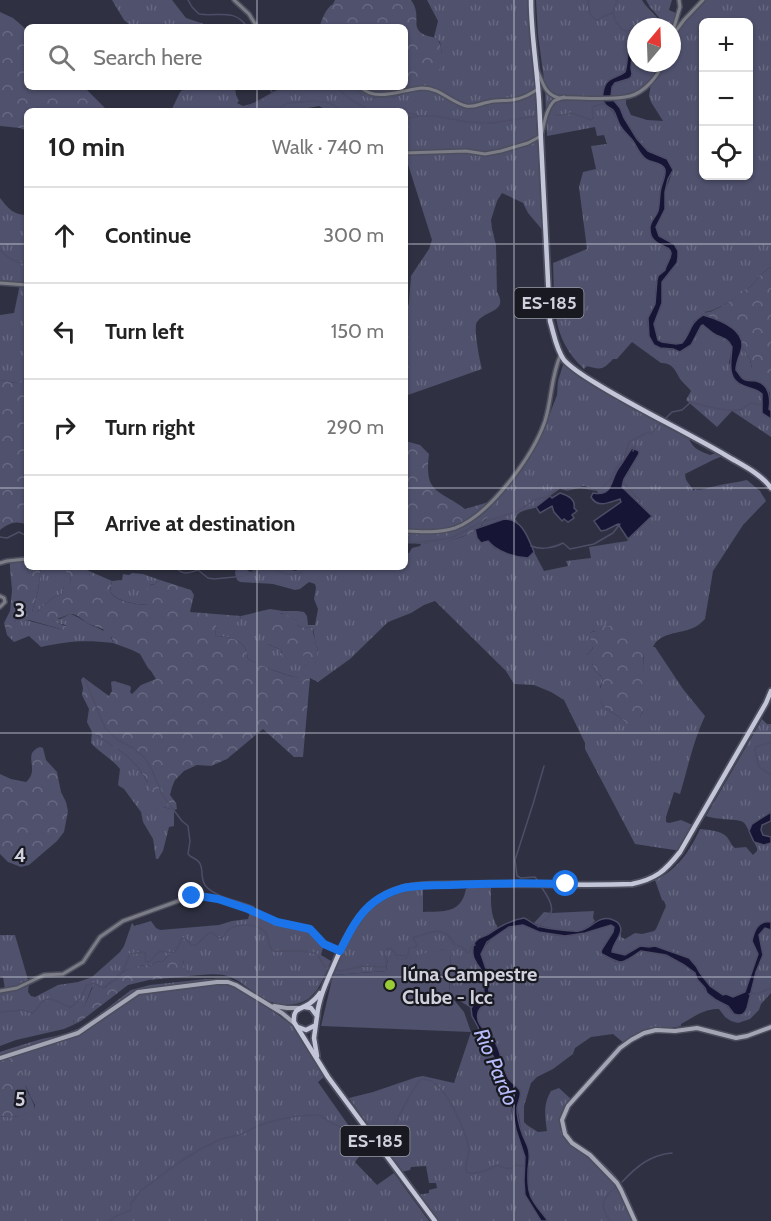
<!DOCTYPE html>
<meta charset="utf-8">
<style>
body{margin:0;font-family:Cabin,sans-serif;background:#f2f2f2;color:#222}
.controls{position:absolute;right:18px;top:18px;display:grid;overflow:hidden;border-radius:9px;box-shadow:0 2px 4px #0004}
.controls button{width:54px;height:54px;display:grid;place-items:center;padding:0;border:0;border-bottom:2px solid #e0e0e0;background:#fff;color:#222;font:30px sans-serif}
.compass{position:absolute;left:627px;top:18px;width:54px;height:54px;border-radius:50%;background:#fff;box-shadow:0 2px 4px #0004;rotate:19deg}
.stop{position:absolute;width:18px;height:18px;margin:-14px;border:4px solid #1a73e8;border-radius:50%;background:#fff}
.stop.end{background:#1a73e8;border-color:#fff;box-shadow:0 2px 6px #0008}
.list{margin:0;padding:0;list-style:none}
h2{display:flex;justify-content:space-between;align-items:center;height:78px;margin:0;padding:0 24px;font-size:26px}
h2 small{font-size:20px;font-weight:400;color:#767676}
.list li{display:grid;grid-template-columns:39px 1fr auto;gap:18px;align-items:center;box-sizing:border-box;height:96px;padding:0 24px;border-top:2px solid #e0e0e0}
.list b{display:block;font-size:22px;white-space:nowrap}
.list em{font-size:20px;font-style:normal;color:#767676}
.icon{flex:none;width:33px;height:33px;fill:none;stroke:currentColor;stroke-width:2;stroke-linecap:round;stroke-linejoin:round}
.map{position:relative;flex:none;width:771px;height:1221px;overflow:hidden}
.search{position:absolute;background:#fff;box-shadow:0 2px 4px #0004;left:24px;top:24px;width:384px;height:66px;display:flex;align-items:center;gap:15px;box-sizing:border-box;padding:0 21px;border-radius:9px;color:#767676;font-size:22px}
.panel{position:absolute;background:#fff;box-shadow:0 2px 4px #0004;left:24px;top:108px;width:384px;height:462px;border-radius:9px}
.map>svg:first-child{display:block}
.grass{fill:url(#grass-tufts);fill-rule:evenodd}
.forest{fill:url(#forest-crowns)}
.pitch{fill:#4f516d}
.water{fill:#161535;stroke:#4e4d67;stroke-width:1.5}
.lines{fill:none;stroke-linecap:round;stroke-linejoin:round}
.stream{stroke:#4e4d67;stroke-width:1.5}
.street-casing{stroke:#4c4e5e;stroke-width:6}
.secondary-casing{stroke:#4c4e5e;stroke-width:7}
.primary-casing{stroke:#4c4e5e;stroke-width:8}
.street{stroke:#7b7c85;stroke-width:3}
.secondary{stroke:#a4a5b4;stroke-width:4}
.primary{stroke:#c3c5d8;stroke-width:4.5}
.route{stroke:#1a73e8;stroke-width:8}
.grid{fill:none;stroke:#d0d1dd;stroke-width:1.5;stroke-opacity:0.55}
.poi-dot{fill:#99cb36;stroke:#191921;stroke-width:2}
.labels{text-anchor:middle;stroke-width:4.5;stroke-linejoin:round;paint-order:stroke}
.shield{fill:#191921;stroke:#999aa5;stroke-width:1.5}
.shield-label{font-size:18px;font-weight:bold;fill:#d0d1dd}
.poi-label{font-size:20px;font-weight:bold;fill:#d0d1dd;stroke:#191921;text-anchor:start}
.water-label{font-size:21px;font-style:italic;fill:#b7bcfb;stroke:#191921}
.grid-label{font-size:20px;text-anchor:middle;font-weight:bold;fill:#d0d1dd;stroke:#191921;stroke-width:4.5;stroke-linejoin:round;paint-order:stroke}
</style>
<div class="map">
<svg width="771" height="1221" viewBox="0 0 771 1221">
<defs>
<pattern id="grass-tufts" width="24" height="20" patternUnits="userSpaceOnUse" patternTransform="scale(1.5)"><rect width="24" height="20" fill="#4f516d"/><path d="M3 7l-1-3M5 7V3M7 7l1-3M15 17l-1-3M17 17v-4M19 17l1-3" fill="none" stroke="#676981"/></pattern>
<pattern id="forest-crowns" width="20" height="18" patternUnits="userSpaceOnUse" patternTransform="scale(1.5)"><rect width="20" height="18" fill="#4f516d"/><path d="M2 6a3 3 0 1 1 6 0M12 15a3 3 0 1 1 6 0" fill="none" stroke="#676981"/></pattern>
</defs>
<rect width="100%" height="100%" fill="#2f3142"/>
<g class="grass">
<polygon points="112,0 172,0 186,18 213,27 132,27 124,20"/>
<path d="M427,0H530L539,87L545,233L528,213L523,203L502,193L497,201L491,220L492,229L496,245L497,292C509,312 485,310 477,322C473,327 480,362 482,369L405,396V321L409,302L411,276L429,249L432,240L405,155V111H328L319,106L292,111H171L180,92L186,87H235L236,95L239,101L237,103L243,106L258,102L273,92L286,87H352L365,97L392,98L408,92L428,82L437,74L442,54L440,42L434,37L438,21Z"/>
<path d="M536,0H642C647,9 655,13 660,22L654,27H636V38L632,41L625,72L622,75L612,78L606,106C615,111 615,117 620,125C623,131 628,135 632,141C643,155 643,160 662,165L665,171C664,177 662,183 660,189C659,196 660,205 658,212C655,220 647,228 652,238C656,246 672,245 671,254C670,266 659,277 656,288C655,292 656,297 656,302C655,308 650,313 648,319C647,326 649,340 654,345C660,351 669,347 676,351L696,336L701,326L703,325L714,334L727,340L732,347L729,363L744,386L757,390L762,394V413L771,419V437L732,411L717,427L686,400L691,391C688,387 683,383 680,379C675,370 673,363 661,363L632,342L617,359H613C603,370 601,370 587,366L584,369C550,337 555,305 553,263L587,249L579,187L583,172L596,169L591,146L607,144L604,135L597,136L595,127L547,136L545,87L538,35Z"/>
<path d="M646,0H672L669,10L678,14L676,23L682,25L706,0H771V267C762,272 757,280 750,287C741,295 714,313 703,312V315L694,321L686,339L682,343L675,344L661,342L658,340L653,324L662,303V282L677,262L678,251L659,235L656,226L665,209V192L673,170C646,150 636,141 621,111C616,99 605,97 615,83L628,79L632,74C630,65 631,57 636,49V63H672V27H661L663,22L650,7ZM704,22H748V176H704ZM651,83L649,96L651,102L663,121L647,120L631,115L626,104V97Z"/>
<path d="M0,198C8,208 13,215 27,215V379C19,388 10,379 0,381V315L14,313L20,284L0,282Z"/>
<polygon points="742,346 750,360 752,368 760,373 771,373 771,411 769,410 770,393 760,383 743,379 736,369 737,360"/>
<path d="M564,362L580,374L687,434C692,448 697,450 710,455L719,452L723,456L715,459L685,474L686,480L694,491L695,489C703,491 708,487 716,486C726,483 736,483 747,480L760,491L766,501L743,525L713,571L705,619C701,623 698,626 693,628C679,634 660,632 653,647H655L683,689L705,716C693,741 688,768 680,794L674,792L666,817V822L669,823L681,820L695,826L681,851L635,844L585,749V743L564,700L551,692L534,685L514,684L506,671L435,601L424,605L411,613L388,622L350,659L318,682L310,678L307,680C287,675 266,669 248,659C246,639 232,637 215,636L217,622L240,619L241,616L270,609L283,611H298L304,612L307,616L308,625H315L318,609L314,599L316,588L315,584L309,582L300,589L295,590L273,584L240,582L237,580L235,573L236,568C242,566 247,570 252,573L256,571L258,568L260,567H276L296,571L300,567H405V554L409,553L412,548L420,546L421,544C440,542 459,541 476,530L477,538L488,541L494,548L519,557L532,554L534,552L544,571L568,566L566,561L591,558L589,547L627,541L652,516L622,487L624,479L639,454L630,452L623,464L618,469L612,485L608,491L599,494L596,490L584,486L565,489L561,488C552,492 546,502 537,507C530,510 524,509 518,514L515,519L518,523C501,515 498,524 481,526L487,517L492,501L507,487L527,459L542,434L557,395L558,381ZM281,613L297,621V625L301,627L313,628L316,646L318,648L315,664L306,668L304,653H281L282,650L267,644ZM602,626C615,627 616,628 628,635C650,649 643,664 642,686C641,707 652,715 626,723L622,719L604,707L601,703L600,687L603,679L601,676L595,671L592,663L586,655C595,648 595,645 589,636L591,632L596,631Z"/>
<path d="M41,567H66C67,574 74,578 69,585L64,586L62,594L52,598L37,612H32L38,591Z"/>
<path d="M132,573L143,574L160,580L155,584L150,585L148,604C140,606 114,601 111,592C110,589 111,585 112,581L122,580L123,574L129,575Z"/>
<path d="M70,614C77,616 81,619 87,623C98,629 110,630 113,643C85,640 69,641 41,647L29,636L14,642L8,636L13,623L18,618L64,630L66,625L52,622L55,619H60Z"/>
<path d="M762,719L767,724H771V812L752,824L749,831C747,828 746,824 743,822C740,819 716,820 706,816Z"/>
<path d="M92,732L126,755L138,767L163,807L174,810V826L169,827L163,851L158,859H156L153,839L143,822L141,812L124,789L118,785L120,769C112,759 100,753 91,743Z"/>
<path d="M700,829C708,830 719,830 726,836C730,840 731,845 735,848L746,847L753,855L757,851V848L754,842L764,845L771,843V922L766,921L752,941L758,954L746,991L743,994L733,997L724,995L710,986L700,973L696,966L689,959L659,947L640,946L626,955L612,952V948L621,933V937L625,939L635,933L642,934L654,931L656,929L666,906L664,901L662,900L655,880C677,870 690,851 700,829Z"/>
<path d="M472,886L491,887C491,902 490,915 498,928L475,942L482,971L484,993L471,1008L449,994L451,955L442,949L420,956L399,960L397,958L387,961L386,971L333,975C350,929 369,894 423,888V912C444,911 461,914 466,889Z"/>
<path d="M251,908L264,915L283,921L314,929L324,944L321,955L331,961C323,979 316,1002 294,1004C282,1006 272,1003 262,998C251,991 242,982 231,977C218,972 202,975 189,976V972L182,967L184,961L170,954L162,962L158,961L150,966C134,963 114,975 105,988L92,987L85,1005L81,1008L73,1021V1025L64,1029L16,1040L0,1046V990L5,989L3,977L0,976V935H15L29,983L28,992L31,996L35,997L58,985L78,982L92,977L120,952L124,946L132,923L134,926L151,921L156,928L160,930L219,925L232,921L248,919Z"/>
<path d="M594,911L593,918L595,921C590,926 585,930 578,931C570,933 541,927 534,923L544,912L552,913Z"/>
<path d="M523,925C536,931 555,937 569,936C580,935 603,923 610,925C612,925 613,926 615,927C612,937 602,944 602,954L616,962C623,959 633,952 641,951C655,950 688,962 695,974C699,980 703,987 707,993C715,1003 725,1000 732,1013L738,1015L743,1014L747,1008L756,972L763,955L759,935L765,928L771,930V993L761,1004L759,1010L750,1019L738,1023L731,1021L725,1017L719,1009C705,1008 694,1017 681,1024V1026C656,1032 647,1024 625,1044L613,1034L591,1037L575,1048L573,1054L553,1069L537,1077L531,1083L524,1106V1122L527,1125L538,1132L547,1131C545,1117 543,1104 551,1091L559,1088L572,1100C569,1107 564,1115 564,1122C564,1139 579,1145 590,1153C598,1158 605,1165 612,1172C625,1185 631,1204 638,1221H548L539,1211L529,1193L528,1184L529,1154L521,1129L517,1106L518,1087C501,1080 503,1055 495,1042C487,1029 481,1032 477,1015L482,1006L489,1002L490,993L487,972L481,954C489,937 504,926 523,925Z"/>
<path d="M206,979H221L230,982L291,1024L305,1044L324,1077L318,1082L365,1149L355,1162L377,1185L394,1173L429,1221H0V1116C10,1119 28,1116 35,1108V1105L30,1096L26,1086L0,1057V1052C14,1047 28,1043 42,1039C57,1036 70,1033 84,1026L131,990L150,985Z"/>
<polygon points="471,1032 480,1032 496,1061 498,1067 497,1074 507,1088 507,1099 511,1108 516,1130 525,1157 524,1181 525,1195 541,1221 438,1221 418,1195 429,1193 429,1190 437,1188 436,1183 429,1183 426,1166 411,1167 410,1170 401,1172 349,1098 373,1092 417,1077 423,1076 454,1083"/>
</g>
<g class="forest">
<path d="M335,0H411C425,19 403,32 437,38C445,51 443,66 435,79L408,92L392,98L365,97L352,87H405V27H319C323,18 325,9 333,4Z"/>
<polygon points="0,12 13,18 27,30 27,87 84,87 108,111 27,111 27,131 20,128 0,126"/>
<path d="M771,267V373H760L754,374L750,360L742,346L740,338L716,319L703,315V312C705,312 706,313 708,312C715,312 744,292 750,287C757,280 762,272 771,267Z"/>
<path d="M27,379V525C15,520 10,523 0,530V381C10,379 19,388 27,379Z"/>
<path d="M405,441L420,445L429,454C424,494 438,489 465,509L492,501L494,504L492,514L484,520L481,526L470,534L446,542L423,544L405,543Z"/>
<path d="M27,556V567H41L38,591L32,612H37L52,598L62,594L64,585H69L71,579L66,571V567H80L112,581C111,585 110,589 111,592C113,601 140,606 148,604L143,600L148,586L155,584L160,580L191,590L194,595L190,612L241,616L239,621L237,622L217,623L215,636C232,637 246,639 248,659C261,666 297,681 310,678L303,757H294L263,729L227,759L211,766L197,765L184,771L175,780L172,787L170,795L176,803L177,809L174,810L163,807L155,800L147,781L138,767L126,755L92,732L87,722L89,709L82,695L83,688L81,680L83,677L109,696L112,691L111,682L114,681L130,686L131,688L130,692L132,694L141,685L156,679L151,671L148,668L140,654L132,650L113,643L112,638L109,636H105L103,629C98,627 93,626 89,624C83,621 78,614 71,614C69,614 55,620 53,621L68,627L67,629L64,630L29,620L24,622L18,618C12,622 12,630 8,636L7,635L4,623L10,611L12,590L10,569V561L16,558Z"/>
<path d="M278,613L287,615L297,621V625L301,627L313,628C312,634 316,638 316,646L318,648C317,655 317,665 311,670L306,669L303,653C295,652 290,658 282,657V650L267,644L272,621Z"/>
<path d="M602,626H613L625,630L636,640L643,650L644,668L642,689L645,708L638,720L628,725L622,719L604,707L601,703L599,692L603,679L601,676L595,671L592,663C588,661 586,660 586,655C599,646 591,644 588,633L596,631L597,628Z"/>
<path d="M40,747L43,748L46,760L57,772L61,792L66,802L68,811L64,832L57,841L29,865L21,867L8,862L0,854V774L11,779L26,782C41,769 21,754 40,747Z"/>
<polygon points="175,953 184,958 183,967 189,972 189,976 149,980 128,985 81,1021 73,1025 74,1012 85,1005 94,984 97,984 102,988 105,988 113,978 132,967 146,965 150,966 158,961 162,962 170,954"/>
<path d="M14,1055C19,1067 24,1078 27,1090C29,1096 34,1102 35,1109C28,1116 10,1119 0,1116V1057Z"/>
</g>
<path class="pitch" d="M442,949L450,951L451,955L449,994L464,1012L471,1032L321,1026L333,975L386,971C387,967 386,960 390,958C394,956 399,960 404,959C417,956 429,951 442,949Z"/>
<g class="water">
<path d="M636,38V49L632,56L631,68L632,74L631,77L628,79L615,83L612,87L611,97L620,108L624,118L637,139L648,151L667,159L673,170L668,179L665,192V209L656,227L659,236L674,244L678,251V257L677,263L662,282V303L654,324L658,340L662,342L676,344L682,343C691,333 689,323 703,315C717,319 743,328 742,346C741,354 736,361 736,370C738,372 739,375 742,378C746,382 751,380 756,381C769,384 771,398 769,409L771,411V419L762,413V394C756,388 751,389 744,386C726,380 731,361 732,347C728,339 724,338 716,335C711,332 707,328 703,325L701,326L691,345L680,352L673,349L660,348L654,345L649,336L648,318L655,304L657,280L658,276L665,270C666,264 671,260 671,253C670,243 649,248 650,227C651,220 656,217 658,211C660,204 659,195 661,188C662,183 666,176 665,170C664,163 652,163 646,159C640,155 637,147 633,141C629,136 624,132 621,127C617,122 617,115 613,110C610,107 604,106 603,101C602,98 603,91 604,88C607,77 618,78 625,72C629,60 625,47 636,38Z"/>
<path d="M632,448L639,451V454L624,479L622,487L652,516L628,539L618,524L606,530L601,531L594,521L621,502L620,499C610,502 598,509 591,497L593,493C613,497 610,481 618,469C623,462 627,455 632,448Z"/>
<path d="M560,493C567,495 576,499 574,508L577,511L572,515L574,518L568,522L564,519L562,521L554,512L552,506L540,513L536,507L550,496L552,498Z"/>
<path d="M504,519C522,519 528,537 534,552L528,558C514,557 497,552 488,541L481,543L477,538L475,529Z"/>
<polygon points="771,812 771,821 762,825 761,830 763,835 771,837 771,843 764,845 754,842 749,831 752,824"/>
<path d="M524,918C529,920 531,923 536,925C541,928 573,932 579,931C592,929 598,914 613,920C616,921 619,923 620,926C624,934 612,944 612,952L625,955L640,946L649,947L655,946L689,958L696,966L700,973L710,986L723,995L726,994L733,997L745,992L758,954L752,941C754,931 758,920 771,922V930L765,928L759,935L763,955L756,972L747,1008C744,1015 741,1016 734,1014L728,1006L716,1000L707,993L705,988L697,979L695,973L684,965L666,955L641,951C620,964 624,966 602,954L601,952L602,949L613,932L614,927L611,925L585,933L565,936L539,932L523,925L509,927L487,942L481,954L487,972L490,1000C487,1004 479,1006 478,1013C475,1025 487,1031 493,1039C502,1050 501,1066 508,1078C512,1084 518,1086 520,1091C522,1098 517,1102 517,1109C517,1117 520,1128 523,1136C525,1141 529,1147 529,1153C530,1159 528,1165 528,1172C527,1199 533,1201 548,1221H541L525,1195L524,1181L525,1157L516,1130L512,1108L507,1099V1088L497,1074L498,1067L496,1061L481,1036L478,1027L472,1016L471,1008L484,993C483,986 485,976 481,970C480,967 477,965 476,962C472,956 471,945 477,940C480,937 486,936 489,934C500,926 511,920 524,918Z"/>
</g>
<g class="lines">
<g class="stream">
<path d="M188,0L192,7L199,14C218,17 235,8 247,27"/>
<path d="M588,0C589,8 589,20 599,20L602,17L612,13"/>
<polyline points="617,0 613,13 616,22 622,30 636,32"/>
<polyline points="269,87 272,92"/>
<path d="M335,87C349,98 361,109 378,111"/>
<polyline points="240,111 284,87"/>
<polyline points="275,111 288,103 314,101 330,103 343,111"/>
<polyline points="405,113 414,114 418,116"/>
<polyline points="555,115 564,115 571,113 591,120 593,118 592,107 605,103"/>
<polyline points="405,119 418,116 435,116 467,122 492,123 537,116"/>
<path d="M0,250C8,258 16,264 27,263"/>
<path d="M664,420L672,412L682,410L691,402C703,406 731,413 742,409C745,407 748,405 751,403L761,405"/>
<polyline points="633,451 637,438"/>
<polyline points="623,482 641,502 640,503"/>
<polyline points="0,537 7,538 19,532 27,536"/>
<polyline points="405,543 431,541 451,538 478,524 518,511 536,499 547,497 560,488 567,490 580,487 595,490 602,488 611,479 615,469 624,459 629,442 648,432 651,434 661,423"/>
<path d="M531,546C541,550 554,548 563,543L570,549L594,544L613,533L620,524"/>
<path d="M175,567C184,576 188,573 198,570L208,578L214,579L244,576L262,567C276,569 288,578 302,572L304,567"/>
<path d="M85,680L105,728L118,740L133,748L144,757L152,770L163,796L182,821L188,826L190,841L188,854C191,858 196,858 199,862C204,868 200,878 205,885C213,897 241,901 254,907"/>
<polyline points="771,742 756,747 755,751 759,767 771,775"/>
<polyline points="538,881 535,877 521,878 517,876 515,860 533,804 544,766"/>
<polyline points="253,914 257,921 257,926"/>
<path d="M538,927C541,923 546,920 549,916C556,909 547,895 542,888"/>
<polyline points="749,994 759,993 771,988"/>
<path d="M0,1012L23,1010L33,1013C37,1010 39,1005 43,1001C51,994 63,1007 71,1007L81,998L86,986L94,983L103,988C108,984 115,981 119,976C125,970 127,961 130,954L144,952L146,955L145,961L149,962L160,951L174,953L178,947L182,938L186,939L191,945H196L209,933H212L219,938H222C224,935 226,933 228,930C237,923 259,923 266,933C269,939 268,946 273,951C284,952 307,949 316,954C320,957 322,963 324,966L341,971L362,966L384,967C391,962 382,957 385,950L391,948L396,955L407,956L408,955L409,948L415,947L417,945V944L413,939V938C430,932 445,924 455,945L461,946L468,953L470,952L471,946L475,945"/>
<path d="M383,1146C395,1128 402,1107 414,1089C416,1087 417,1083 419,1081C421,1079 425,1079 428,1080C446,1084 466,1132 469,1149C470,1157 464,1163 466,1172C476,1176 488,1170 497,1165C504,1168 510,1171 516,1165L524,1166"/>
<path d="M622,1182C637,1166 650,1155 672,1153"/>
<polyline points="109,1221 116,1216 131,1210 131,1204 139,1192 178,1163 199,1150 221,1139 240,1135 257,1126 273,1121 296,1116 320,1115 331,1123 351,1131 374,1152 377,1153 379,1151"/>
<path d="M610,1221C599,1205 602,1199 616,1187"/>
</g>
<g class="street-casing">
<g id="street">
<polyline points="234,0 249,14 257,27"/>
<polyline points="672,34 680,7 679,0"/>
<polyline points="672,36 684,20 703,0"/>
<path d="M537,70C543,82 544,94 559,98C578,97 613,101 630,96C645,92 658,76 663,63"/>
<path d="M360,87C377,103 402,89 423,88C439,88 451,102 466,106C474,108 481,103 489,102C496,100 504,101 512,100C522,99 530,94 538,89"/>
<path d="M405,153L466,151L485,154L501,151L528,143L541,136C544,125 546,109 554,101C556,100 561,98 564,97"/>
<polyline points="0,283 27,285"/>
<path d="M405,531C422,532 439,533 455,528C490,515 533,456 545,421C552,399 551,375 561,354"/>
<polyline points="0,563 7,561 27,559"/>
<polyline points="0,596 4,598 5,602 0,607"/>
<polyline points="0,991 17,988 44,975 63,974 83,962 100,937 123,921 192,896 199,895 218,899 248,909 277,922 310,929 324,944 340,951"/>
</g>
</g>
<g class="secondary-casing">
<g id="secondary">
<polyline points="274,1006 287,1008 299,1008"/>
<polyline points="0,1058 78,1033 138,992 217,982 228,982 236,985 282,1013 294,1023"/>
<polyline points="635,1221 621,1190 617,1183 590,1155 572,1143 565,1134 562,1120 568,1106 620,1048 631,1040 644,1033 656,1030 675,1031 697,1028 736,1038 747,1036 771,1027"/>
</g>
</g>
<g class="primary-casing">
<g id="primary">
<path d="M531,0C531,34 537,67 539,101C543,174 546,248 550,321C554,334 556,349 564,360C574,371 589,379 602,387C642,411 686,432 727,456C742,465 760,473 771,488"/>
<path d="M320,993C317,998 313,1001 309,1004C299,1010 293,1008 294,1022L328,1077L435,1221"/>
<polyline points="305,1007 311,1008 317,1016 314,1038 317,1056"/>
<path d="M317,1016C319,996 328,979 336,960C347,935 360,909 385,895C408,882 440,885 466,884C521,883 576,886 632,884C656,879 665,871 680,852L766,703L771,691"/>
<polyline points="298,1027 306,1030 314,1026"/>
</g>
</g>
<use href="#street" class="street"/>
<use href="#secondary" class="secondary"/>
<use href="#primary" class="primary"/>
</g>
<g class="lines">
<path class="route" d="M192,896H199L218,899L248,909L277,922L310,929L324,944L340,951C349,933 358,914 374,902C383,895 393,891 403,888C418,885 434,885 450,885C488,883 527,883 566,884"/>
</g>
<path class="grid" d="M257,0V27M514,0V1221M257,87V111M0,244H27M405,244H771M0,488H27M405,488H771M257,567V1221M0,733H771M0,977H771"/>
<circle class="poi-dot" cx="390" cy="985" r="6"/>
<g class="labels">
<g class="shield">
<rect x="514.5" y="288" width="69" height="30" rx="4.5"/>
<rect x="340.5" y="1126" width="69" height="30" rx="4.5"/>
</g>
<g class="shield-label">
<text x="549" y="309">ES-185</text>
<text x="375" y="1147">ES-185</text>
</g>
<g class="poi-label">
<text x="402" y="981">Iúna Campestre<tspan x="402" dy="23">Clube - Icc</tspan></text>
</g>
<g class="water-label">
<text transform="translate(496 1067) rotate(67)" y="7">Rio Pardo</text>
</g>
</g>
<g class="grid-label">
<text x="20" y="617">3</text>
<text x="20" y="862">4</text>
<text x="20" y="1106">5</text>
</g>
</svg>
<div class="controls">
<button>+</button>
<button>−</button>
<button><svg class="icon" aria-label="locate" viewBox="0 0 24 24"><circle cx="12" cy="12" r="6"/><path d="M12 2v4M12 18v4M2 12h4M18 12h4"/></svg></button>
</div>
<svg class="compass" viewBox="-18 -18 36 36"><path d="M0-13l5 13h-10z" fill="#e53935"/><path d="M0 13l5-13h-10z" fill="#767676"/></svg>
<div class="stop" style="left:566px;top:884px"></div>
<div class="stop end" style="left:192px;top:896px"></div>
<div class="search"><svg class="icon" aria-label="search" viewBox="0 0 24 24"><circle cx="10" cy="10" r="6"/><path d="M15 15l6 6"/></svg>Search here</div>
<section class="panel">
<h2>10 min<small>Walk · 740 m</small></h2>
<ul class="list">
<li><svg class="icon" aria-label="ahead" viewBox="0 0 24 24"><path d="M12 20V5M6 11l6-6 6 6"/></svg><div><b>Continue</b></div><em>300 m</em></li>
<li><svg class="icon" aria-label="left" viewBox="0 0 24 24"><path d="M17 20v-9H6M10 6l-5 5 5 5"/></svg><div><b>Turn left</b></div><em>150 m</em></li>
<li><svg class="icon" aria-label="right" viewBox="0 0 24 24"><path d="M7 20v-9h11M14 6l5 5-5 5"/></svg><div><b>Turn right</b></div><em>290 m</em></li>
<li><svg class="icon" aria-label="arrive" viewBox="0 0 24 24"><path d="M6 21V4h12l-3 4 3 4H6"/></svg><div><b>Arrive at destination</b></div></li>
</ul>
</section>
</div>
